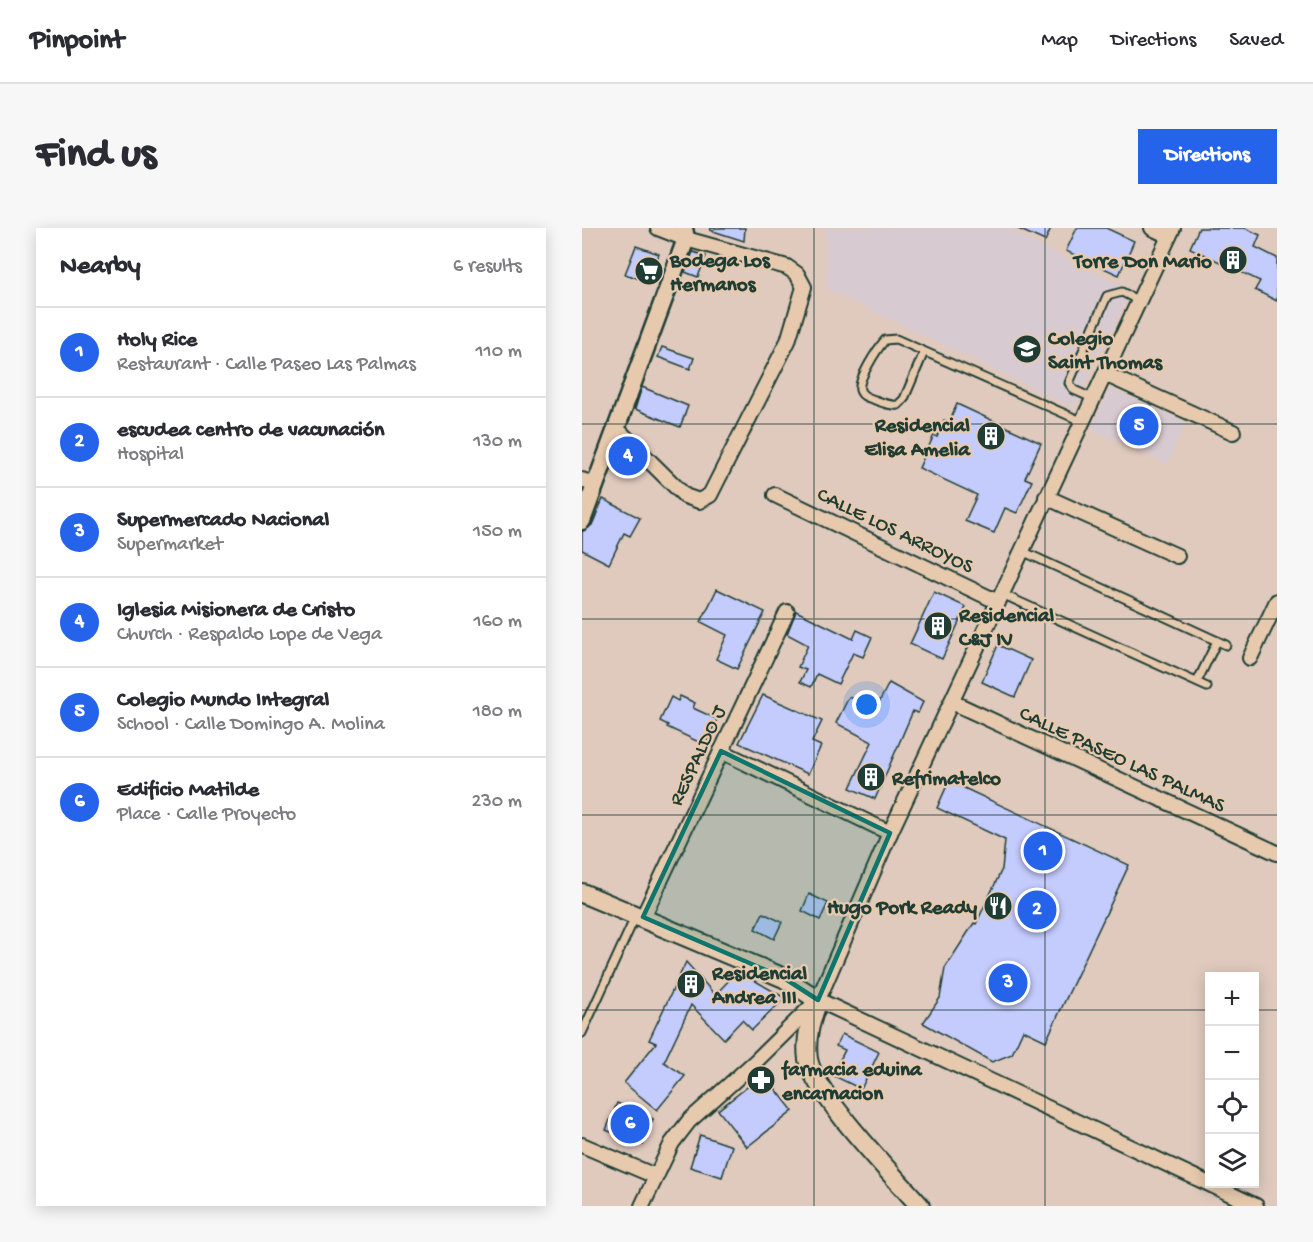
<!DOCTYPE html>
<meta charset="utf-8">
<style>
body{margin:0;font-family:"Gochi Hand",sans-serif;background:#f7f7f7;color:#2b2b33}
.controls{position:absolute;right:18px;bottom:18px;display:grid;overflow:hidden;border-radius:0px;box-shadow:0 3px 15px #0003}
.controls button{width:54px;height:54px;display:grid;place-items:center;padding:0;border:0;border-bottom:2px solid #e1e1e2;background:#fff;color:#2b2b33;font:30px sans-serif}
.you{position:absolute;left:285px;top:477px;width:21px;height:21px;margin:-15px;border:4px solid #fff;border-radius:50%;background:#1a73e8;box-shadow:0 0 0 9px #1a73e833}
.badge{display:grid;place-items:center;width:39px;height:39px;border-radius:50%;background:#2563eb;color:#fff;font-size:20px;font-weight:700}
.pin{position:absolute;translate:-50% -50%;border:3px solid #fff;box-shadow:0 2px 6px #0006}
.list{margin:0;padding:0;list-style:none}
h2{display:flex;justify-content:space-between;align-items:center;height:78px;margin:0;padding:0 24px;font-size:26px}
h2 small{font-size:20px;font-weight:400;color:#7c7c81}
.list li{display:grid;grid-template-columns:39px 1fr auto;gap:18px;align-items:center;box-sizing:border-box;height:90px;padding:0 24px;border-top:2px solid #e1e1e2}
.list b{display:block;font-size:22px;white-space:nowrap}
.list p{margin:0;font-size:20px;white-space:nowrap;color:#7c7c81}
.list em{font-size:20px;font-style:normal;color:#7c7c81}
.icon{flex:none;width:33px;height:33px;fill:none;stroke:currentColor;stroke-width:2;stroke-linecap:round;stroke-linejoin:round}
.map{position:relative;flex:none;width:695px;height:978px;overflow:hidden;border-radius:0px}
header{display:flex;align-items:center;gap:36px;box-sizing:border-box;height:84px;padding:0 30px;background:#fff;border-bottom:2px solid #e1e1e2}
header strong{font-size:28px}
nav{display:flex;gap:33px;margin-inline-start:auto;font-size:21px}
.intro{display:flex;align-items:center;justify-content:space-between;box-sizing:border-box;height:144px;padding:0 36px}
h1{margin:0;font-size:42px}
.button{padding:15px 27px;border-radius:0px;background:#2563eb;color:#fff;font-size:21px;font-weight:700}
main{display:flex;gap:36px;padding:0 36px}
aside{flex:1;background:#fff;border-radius:0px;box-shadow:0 3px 15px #0003}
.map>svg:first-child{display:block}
.built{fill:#d8cad1}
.building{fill:#c4cbfd;stroke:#1f3d34;stroke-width:1.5}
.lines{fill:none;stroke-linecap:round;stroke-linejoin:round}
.service-casing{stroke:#1f3d34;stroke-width:11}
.minor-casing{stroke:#1f3d34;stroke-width:18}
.tertiary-casing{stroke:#1f3d34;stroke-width:21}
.secondary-casing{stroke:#1f3d34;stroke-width:22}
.service{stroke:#e7caae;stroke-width:7}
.minor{stroke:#e7caae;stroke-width:14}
.tertiary{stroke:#e7caae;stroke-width:16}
.secondary{stroke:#e7caae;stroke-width:18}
.marked{fill:#0f766e;fill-opacity:0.2;stroke:#0f766e;stroke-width:4.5;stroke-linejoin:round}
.grid{fill:none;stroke:#1f3d34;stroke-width:1.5;stroke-opacity:0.55}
.labels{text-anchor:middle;stroke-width:4.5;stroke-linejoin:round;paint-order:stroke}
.poi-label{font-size:21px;font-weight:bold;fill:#1f3d34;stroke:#e7caae;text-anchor:start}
.street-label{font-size:21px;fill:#1f3d34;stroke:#e7caae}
</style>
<header>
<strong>Pinpoint</strong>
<nav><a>Map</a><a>Directions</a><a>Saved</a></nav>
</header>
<div class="intro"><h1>Find us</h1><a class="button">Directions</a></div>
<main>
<aside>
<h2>Nearby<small>6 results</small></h2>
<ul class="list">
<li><span class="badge">1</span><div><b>Holy Rice</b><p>Restaurant · Calle Paseo Las Palmas</p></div><em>110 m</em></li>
<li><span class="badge">2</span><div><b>escudea centro de vacunación</b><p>Hospital</p></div><em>130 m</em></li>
<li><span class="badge">3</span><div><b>Supermercado Nacional</b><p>Supermarket</p></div><em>150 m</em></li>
<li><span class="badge">4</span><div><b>Iglesia Misionera de Cristo</b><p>Church · Respaldo Lope de Vega</p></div><em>160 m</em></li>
<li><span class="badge">5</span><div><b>Colegio Mundo Integral</b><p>School · Calle Domingo A. Molina</p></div><em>180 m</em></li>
<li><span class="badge">6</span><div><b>Edificio Matilde</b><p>Place · Calle Proyecto</p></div><em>230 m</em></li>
</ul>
</aside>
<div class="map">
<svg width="695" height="978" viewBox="0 0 695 978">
<rect width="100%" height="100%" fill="#e0cabe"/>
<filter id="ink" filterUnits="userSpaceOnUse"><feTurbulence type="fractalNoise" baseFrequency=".0167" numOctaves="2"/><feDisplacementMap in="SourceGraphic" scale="12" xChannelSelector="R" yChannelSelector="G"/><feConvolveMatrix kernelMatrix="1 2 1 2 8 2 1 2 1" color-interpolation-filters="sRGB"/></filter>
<g filter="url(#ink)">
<g class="built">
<polygon points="243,0 432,0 430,4 549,62 492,180 245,61"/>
<polygon points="528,160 604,194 585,236 509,201"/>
</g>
<g class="building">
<polygon points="129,0 163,0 162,13 128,2"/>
<polygon points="434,0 469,0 463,13"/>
<polygon points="495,0 524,0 552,13 537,47 484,23"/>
<polygon points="617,0 663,0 678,7 673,19 695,30 695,73 673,62 678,53 608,20"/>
<polygon points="54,18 77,26 67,54 43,46"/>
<polygon points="111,24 124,28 116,49 103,44"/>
<polygon points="80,119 112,130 108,141 76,129"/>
<polygon points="60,159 106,178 98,199 53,181"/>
<polygon points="375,176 459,215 443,250 450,253 435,285 423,280 412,305 383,293 395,267 337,240 352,207 355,209 362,192 367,194"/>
<polygon points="21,271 58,290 48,308 42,305 27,336 0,322 0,304 10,297"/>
<polygon points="135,361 183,384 155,441 134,431 145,407 119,394"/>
<polygon points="352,364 384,379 360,431 328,416"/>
<polygon points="214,383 271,411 275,402 290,409 281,429 271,425 256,456 235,446 229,459 218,454 224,442 216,439 226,417 205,406"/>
<polygon points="416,417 449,432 433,469 400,454"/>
<polygon points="307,455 341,474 336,485 331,483 293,571 268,560 290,514 254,495 267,469 294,480"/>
<polygon points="181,467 240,493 230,514 239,518 226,546 157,515"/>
<polygon points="98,468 113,475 111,480 135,491 123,517 85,499 86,497 78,493 89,469 96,473"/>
<polygon points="367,553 547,637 464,813 441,802 430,826 410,834 341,795 358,770 363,740 392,695 394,696 420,641 423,612 355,580"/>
<polygon points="227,666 246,675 238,692 220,683"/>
<polygon points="181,685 200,694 192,711 173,701"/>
<polygon points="104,734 133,767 156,743 203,770 170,802 160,792 142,811 109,777 82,834 103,848 75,882 42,855 74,815 67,812"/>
<polygon points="260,806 297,824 279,861 250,847 263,822 254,818"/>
<polygon points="182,846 211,883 165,919 136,882"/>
<polygon points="35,875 71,891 61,917 24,902"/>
<polygon points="118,907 150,918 140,949 108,939"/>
</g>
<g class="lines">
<g class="service-casing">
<g id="service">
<path d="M342,124L322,171L316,177C308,178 301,175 293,172C288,170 280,169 278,162C275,152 296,120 303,112L314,111L499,193"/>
<polyline points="510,170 492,162 487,155 525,68 540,64 557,73"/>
<polyline points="440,323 644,417"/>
<polyline points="420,366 625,459"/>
<polyline points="615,454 635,413"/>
<polyline points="0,805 54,687"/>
</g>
</g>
<g class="minor-casing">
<g id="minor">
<polyline points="570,0 587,8"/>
<polyline points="523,146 651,204"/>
<polyline points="34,200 103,268 117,273 128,267 206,113 222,59 215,46 205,39 104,11 76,0"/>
<polyline points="0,252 14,257"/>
<polyline points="193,267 416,374"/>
<polyline points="464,269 595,328"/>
<polyline points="668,430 695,373"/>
<polyline points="370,474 695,625"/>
<polyline points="139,523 308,605"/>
<polyline points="61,689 205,384"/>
<polyline points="236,772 674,978"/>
<polyline points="0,917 73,948"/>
<polyline points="60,978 90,915 107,893 174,833 236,772 308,605 591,0"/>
</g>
</g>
<g class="tertiary-casing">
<polyline id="tertiary" points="0,293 104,11 102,0"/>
</g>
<g class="secondary-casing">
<path id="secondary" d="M0,665L202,750L236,772C229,792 223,809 226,831C232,866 312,948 338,978"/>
</g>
<use href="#service" class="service"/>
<use href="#minor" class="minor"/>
<use href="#tertiary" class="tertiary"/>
<use href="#secondary" class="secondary"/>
</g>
</g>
<path class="marked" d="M139,523L308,605L236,772L202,750L61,689Z"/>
<path class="grid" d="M232,0V978M463,0V978M0,196H695M0,391H695M0,587H695M0,782H628M672,782H695"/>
<defs>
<g id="building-disc" transform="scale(1.5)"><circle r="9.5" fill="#1f3d34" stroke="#e7caae"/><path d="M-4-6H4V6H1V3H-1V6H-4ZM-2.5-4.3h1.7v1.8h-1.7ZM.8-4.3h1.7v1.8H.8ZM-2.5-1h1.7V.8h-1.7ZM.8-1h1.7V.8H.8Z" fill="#fff"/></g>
<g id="supermarket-disc" transform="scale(1.5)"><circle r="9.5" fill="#1f3d34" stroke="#e7caae"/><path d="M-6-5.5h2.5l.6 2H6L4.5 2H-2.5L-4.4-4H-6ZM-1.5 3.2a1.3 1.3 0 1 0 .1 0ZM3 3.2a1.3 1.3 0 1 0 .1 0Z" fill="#fff"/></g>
<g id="school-disc" transform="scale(1.5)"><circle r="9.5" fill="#1f3d34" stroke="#e7caae"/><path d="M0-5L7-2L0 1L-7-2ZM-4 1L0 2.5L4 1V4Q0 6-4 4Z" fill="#fff"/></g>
<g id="restaurant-disc" transform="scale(1.5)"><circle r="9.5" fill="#1f3d34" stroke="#e7caae"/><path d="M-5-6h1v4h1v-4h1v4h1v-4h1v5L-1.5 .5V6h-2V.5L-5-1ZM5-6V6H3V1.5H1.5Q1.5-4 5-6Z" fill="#fff"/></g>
<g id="pharmacy-disc" transform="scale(1.5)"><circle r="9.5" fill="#1f3d34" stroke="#e7caae"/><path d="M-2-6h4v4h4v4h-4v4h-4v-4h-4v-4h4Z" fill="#fff"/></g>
</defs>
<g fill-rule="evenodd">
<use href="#building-disc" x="651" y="32"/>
<use href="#supermarket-disc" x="67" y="43"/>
<use href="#school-disc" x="445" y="121"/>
<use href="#building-disc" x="409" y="208"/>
<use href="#building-disc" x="356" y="398"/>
<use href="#building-disc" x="289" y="549"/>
<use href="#restaurant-disc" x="416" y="678"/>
<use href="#building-disc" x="109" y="756"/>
<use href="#pharmacy-disc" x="179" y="852"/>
</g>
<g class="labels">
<g class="poi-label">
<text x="88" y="38">Bodega Los<tspan x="88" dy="24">Hermanos</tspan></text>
<text x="630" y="39" text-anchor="end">Torre Don Mario</text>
<text x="466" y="116">Colegio<tspan x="466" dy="24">Saint Thomas</tspan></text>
<text x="388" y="203" text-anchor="end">Residencial<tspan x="388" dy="24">Elisa Amelia</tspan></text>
<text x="377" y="393">Residencial<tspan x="377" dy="24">C&amp;J IV</tspan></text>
<text x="310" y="556">Refrimatelco</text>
<text x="395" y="685" text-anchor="end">Hugo Pork Ready</text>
<text x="130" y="751">Residencial<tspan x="130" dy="24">Andrea III</tspan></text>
<text x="200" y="847">farmacia eduina<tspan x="200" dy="24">encarnacion</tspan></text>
</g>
<g class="street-label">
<text transform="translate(314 301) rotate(26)" y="7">CALLE LOS ARROYOS</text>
<text transform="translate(114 527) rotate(-65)" y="7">RESPALDO J</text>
<text transform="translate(541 530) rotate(25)" y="7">CALLE PASEO LAS PALMAS</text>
</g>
</g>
</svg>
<div class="controls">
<button>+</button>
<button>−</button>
<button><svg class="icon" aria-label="locate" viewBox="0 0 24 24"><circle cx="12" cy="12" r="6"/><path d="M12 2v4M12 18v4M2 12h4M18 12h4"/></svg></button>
<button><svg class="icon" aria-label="layers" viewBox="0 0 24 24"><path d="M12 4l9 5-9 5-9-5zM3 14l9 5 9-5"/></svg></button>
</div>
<div class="you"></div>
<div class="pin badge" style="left:461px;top:623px">1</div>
<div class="pin badge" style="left:455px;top:682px">2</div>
<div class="pin badge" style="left:426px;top:755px">3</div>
<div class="pin badge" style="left:46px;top:228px">4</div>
<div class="pin badge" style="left:557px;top:198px">5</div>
<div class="pin badge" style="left:48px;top:896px">6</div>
</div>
</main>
